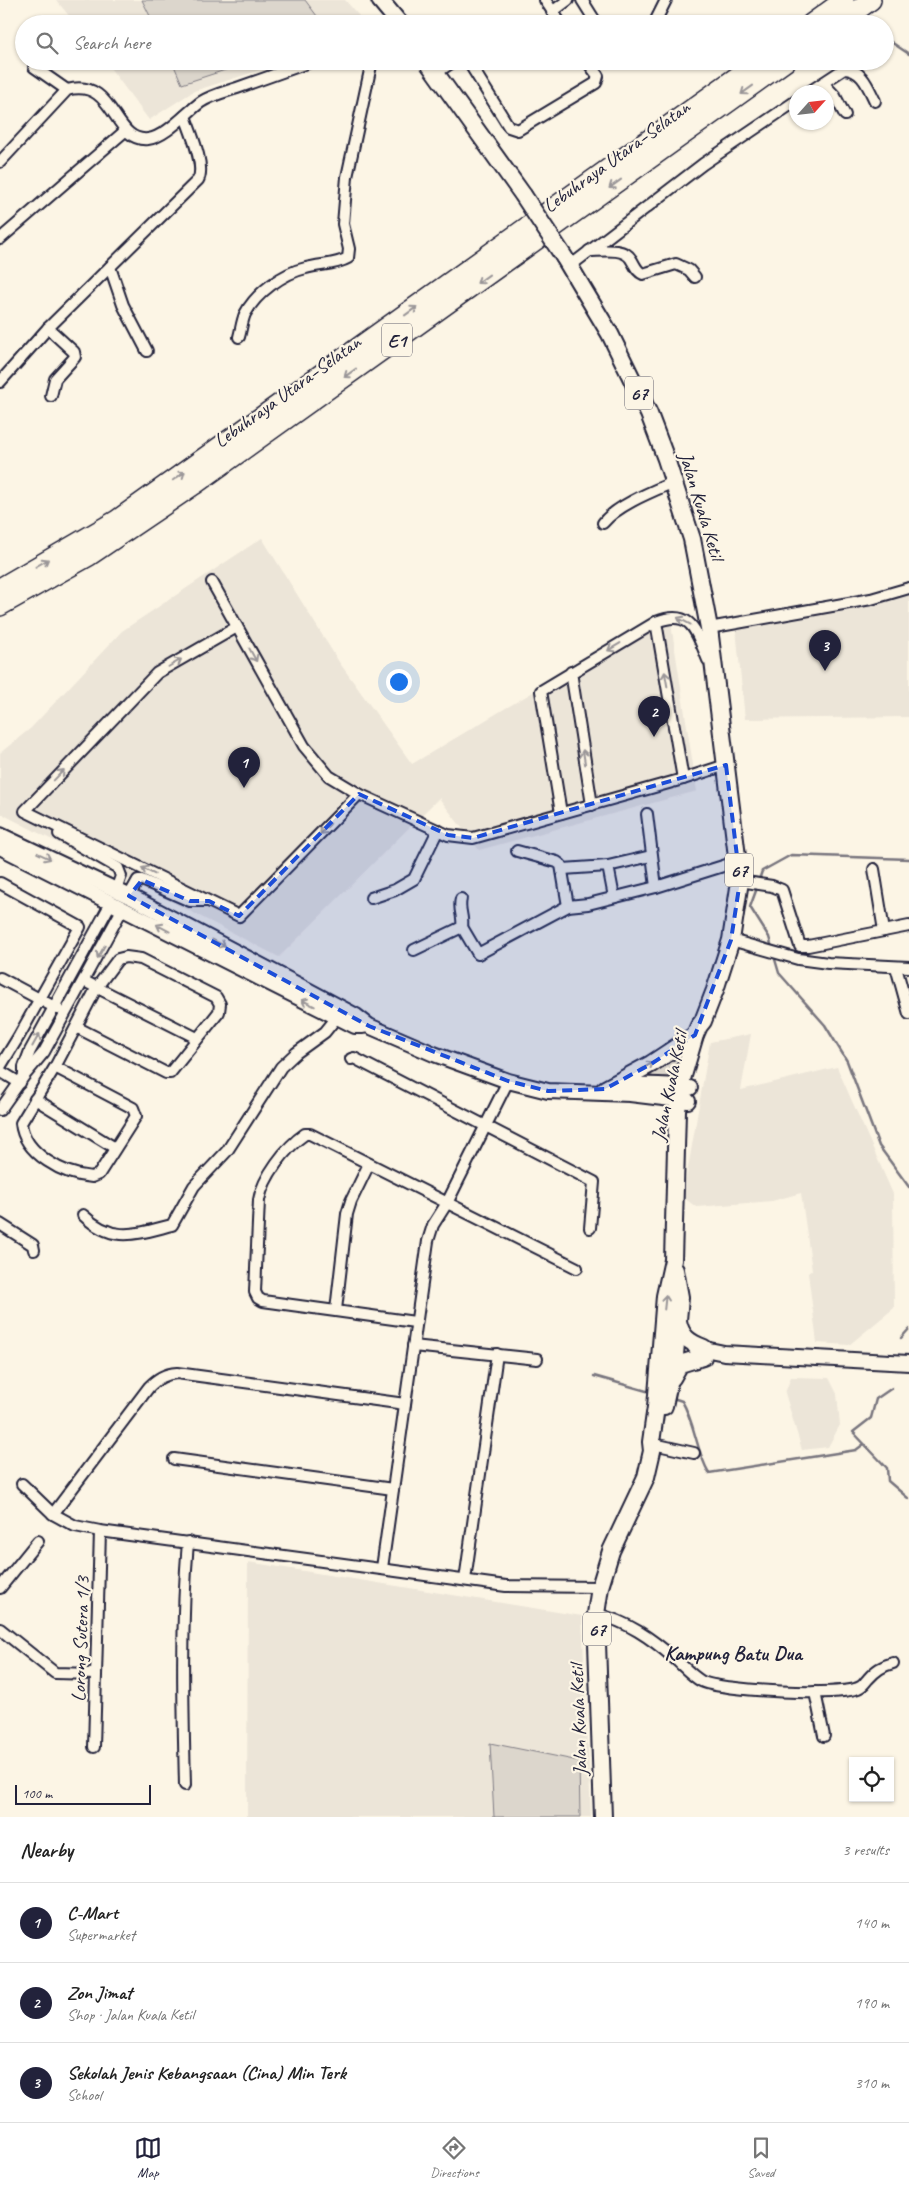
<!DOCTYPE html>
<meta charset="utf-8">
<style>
body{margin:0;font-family:Caveat,sans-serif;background:#f6f6f6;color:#222}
.controls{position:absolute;right:15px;bottom:15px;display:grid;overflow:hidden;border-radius:0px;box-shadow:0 1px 4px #0004}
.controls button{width:45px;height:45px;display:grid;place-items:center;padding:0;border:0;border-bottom:1px solid #e0e0e0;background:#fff;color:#222;font:25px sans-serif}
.compass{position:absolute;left:789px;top:85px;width:45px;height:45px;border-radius:50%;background:#fff;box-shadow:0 1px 4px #0004;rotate:63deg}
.scale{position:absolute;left:15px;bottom:12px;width:136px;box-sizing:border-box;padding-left:5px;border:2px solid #22223b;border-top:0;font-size:14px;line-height:18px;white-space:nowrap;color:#22223b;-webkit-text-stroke:4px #fcf5e5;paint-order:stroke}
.you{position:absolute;left:398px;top:681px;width:18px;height:18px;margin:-12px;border:4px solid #fff;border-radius:50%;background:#1a73e8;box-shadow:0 0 0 8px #1a73e833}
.badge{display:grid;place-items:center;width:32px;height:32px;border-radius:50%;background:#22223b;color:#fff;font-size:16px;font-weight:700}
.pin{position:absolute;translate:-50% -41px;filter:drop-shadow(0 1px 2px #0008)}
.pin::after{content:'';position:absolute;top:26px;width:18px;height:15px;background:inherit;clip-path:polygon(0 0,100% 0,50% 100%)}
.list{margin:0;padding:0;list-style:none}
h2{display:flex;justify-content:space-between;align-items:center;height:65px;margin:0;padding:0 20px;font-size:21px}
h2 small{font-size:16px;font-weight:400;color:#767676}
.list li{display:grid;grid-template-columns:32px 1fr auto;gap:15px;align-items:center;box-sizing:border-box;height:80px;padding:0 20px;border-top:1px solid #e0e0e0}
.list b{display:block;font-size:19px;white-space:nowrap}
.list p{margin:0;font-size:16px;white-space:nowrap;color:#767676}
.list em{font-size:16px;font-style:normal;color:#767676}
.icon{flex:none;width:28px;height:28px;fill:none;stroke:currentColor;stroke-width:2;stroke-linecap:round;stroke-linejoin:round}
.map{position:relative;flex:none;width:909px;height:1817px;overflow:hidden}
.search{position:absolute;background:#fff;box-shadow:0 1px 4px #0004;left:15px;right:15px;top:15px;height:55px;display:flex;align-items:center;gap:12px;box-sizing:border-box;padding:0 18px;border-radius:28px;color:#767676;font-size:19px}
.sheet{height:305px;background:#fff}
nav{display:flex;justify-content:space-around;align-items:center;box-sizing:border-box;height:70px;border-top:1px solid #e0e0e0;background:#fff;font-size:14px;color:#767676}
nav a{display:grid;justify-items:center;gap:2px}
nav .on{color:#22223b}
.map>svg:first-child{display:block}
.built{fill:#ece5d8}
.green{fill:#dcd6cc;stroke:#7f7c84}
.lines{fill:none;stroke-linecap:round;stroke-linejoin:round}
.stream{stroke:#78757e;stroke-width:2.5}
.minor-casing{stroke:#22223b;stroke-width:14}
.secondary-casing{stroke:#22223b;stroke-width:18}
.primary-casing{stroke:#22223b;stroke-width:20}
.motorway-casing{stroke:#22223b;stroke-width:22}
.minor{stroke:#fcf5e5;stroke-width:10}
.secondary{stroke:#fcf5e5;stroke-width:14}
.primary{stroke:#fcf5e5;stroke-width:16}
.motorway{stroke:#fcf5e5;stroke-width:19}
.primary-bridge-casing{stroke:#22223b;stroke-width:20;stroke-linecap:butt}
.primary-bridge{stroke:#fcf5e5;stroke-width:16}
.oneway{stroke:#9a9698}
.marked{fill:#1d4ed8;fill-opacity:0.2;stroke:#1d4ed8;stroke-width:4;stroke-dasharray:10 6;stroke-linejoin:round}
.labels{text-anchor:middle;stroke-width:4.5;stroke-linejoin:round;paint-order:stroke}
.shield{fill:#fcf5e5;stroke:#63616e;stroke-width:1}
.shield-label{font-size:19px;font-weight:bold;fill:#22223b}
.street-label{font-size:20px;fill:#22223b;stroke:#fcf5e5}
.neighbourhood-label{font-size:21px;font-weight:bold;fill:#22223b;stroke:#fcf5e5}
</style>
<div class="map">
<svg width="909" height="1817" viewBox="0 0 909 1817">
<rect width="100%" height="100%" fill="#fcf5e5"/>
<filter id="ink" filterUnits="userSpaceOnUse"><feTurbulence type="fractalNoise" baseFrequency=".02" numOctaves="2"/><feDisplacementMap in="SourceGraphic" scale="10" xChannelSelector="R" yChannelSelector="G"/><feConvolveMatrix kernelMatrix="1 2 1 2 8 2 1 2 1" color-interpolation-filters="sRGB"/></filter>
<g filter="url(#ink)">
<g class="built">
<polygon points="56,0 345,0 366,24 76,24"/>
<polygon points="105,61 289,61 194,91 149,120"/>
<polygon points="262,538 339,662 412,764 669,611 697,791 479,850 439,798 279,957 0,813 0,753 31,728 122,631"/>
<polygon points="909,592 909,717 745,719 736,629"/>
<polygon points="751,1034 741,1090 837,1067 893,1194 894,1308 849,1345 817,1343 808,1273 812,1270 801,1193 772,1201 696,1207 683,1197 710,1042"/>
<polygon points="791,1377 829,1378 837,1394 840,1425 828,1447 802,1450 785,1393"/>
<polygon points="248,1562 582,1616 591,1817 247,1817"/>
</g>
<g class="green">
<polygon points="142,0 305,0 323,24 154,24"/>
<polygon points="172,61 253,61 182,84"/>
<polygon points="685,1045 675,1078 658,1079 650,1075 653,1068"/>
<polygon points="490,1743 579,1761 580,1817 494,1817"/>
</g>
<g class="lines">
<g class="stream">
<polyline points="863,14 868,24"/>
<polyline points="885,38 909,54"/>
<polyline points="759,880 762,871 791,855 909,859"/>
<polyline points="757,888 750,907 769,937 772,948"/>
<polyline points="774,956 779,973 825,1025 847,1061 879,1146 909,1187"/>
<polyline points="901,1338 909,1329"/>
<polyline points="594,1376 650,1392"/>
<polyline points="892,1388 876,1399 871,1418 853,1432 887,1468 888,1481 909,1499"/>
<path d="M673,1398L682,1401C695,1423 696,1451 709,1473L856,1450L864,1444"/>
</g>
<g class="minor-casing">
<g id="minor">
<polyline points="545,0 561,24"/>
<polyline points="582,0 597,24"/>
<polyline points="552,12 568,0"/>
<polyline points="654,24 666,0"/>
<polyline points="468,61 509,127 518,130 596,83 598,76 587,61"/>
<polyline points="34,67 67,90"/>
<polyline points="436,73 454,61"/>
<polyline points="823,83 835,96 845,115"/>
<path d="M809,92L844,69C862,69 868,87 875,101"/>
<path d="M0,162L67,90C116,77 112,143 148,139C166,137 187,112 201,102C212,95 225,92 237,88C262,79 287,70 313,61"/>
<polyline points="0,239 125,131"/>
<path d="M589,251C601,251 624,247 631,259C635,265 636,271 643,274L676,264L689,270L695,277"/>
<polyline points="570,266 703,164 796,101"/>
<polyline points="110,267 123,305 147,351"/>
<polyline points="48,328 74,352 75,357 55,379 51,396"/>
<path d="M239,337C241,330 242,321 245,314C256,293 283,273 306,268C320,264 336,265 348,258L349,249L343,224L347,177L372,61"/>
<path d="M0,382L48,328L198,180C206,166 190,131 185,116"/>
<path d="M603,523C617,505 653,491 674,482"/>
<polyline points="212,582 304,746 329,776 359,794 448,835 473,838 683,779 726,765"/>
<polyline points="656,622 683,779"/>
<polyline points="237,627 157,673 25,811 239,916 359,794"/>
<polyline points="709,628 871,599 909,588"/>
<polyline points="571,672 592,805"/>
<path d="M561,813L541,691L656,622C692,608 696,632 708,660"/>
<polyline points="647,814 656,887"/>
<polyline points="59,834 118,868 121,876 116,890"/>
<polyline points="517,851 557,862 561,865 568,906"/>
<polyline points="608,866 651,856"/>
<polyline points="563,869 608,866 614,897"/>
<polyline points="874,869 884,931"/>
<polyline points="740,881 772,886 782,890 800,946 808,946 909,926"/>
<polyline points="0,883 80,927 19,1036 0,1067"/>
<polyline points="129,896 138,880 142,880 190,901 206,901"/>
<polyline points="371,898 395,890 414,879 438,830"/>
<polyline points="462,927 478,954 568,906 588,904 656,887 739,861"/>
<polyline points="731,940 798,959 828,963 909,967"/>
<path d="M414,950L462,927C464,917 458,909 461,899"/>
<polyline points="896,967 909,1014"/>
<polyline points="0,978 58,1009"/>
<polyline points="84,981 197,1038"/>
<polyline points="351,1059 354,1058 594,1182 590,1228"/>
<path d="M55,1067L21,1123C24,1154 64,1175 92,1177L99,1174L136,1116L133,1108L55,1067L97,987L118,959L126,957L141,959L216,997L220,1004L219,1012L170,1073H166L76,1027"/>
<polyline points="0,1071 20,1083"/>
<polyline points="24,1075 24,1067 30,1051 111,903"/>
<polyline points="35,1099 115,1148"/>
<polyline points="0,1110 24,1076 44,1052 123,908"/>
<path d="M83,1215C113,1244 136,1234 172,1225L194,1186L227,1151L281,1067L296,1053L325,1032L337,1017"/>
<polyline points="0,1224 33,1245 34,1250"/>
<polyline points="336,1310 347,1214 351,1201 369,1164"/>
<path d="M415,1322L263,1301L258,1298L255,1292L259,1200C263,1177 286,1147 305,1134H310L577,1268"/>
<polyline points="413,1346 537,1359"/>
<path d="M405,1404L177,1373C165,1374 158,1378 149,1387L53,1514L75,1526L100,1531L506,1586L600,1587"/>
<polyline points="658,1445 694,1453"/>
<polyline points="174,1459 393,1489"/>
<polyline points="22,1484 53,1514"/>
<polyline points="382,1568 428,1241 433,1225 447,1203 508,1081"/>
<polyline points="465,1580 497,1354"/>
<polyline points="0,1588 38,1541"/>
<path d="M596,1614C627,1621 651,1638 675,1659C683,1666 692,1676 701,1681C719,1691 844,1697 860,1687C863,1686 866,1681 868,1679C876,1670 882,1666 893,1663"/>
<polyline points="0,1629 55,1673 96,1674"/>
<polyline points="815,1692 824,1736"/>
<polyline points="94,1747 100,1531"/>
<path d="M185,1785C183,1704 181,1623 188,1542"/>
</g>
</g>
<g class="secondary-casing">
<g id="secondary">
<polyline points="0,835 135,899 300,986 356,1016 369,1026 434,1054 508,1081 548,1091 630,1094 688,1101"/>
<polyline points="0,847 355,1026 363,1026"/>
<path d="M612,1088C639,1083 663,1084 690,1088"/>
<polyline points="695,1347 724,1353 909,1363"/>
</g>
</g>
<g class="primary-casing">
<g id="primary">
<polyline points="380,0 400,24"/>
<polyline points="427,61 523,195"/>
<polyline points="564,257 610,334 649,414 666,459 692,539 709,628 740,881 731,940 715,990 703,1021 699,1026 695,1035 680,1086 677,1111 673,1260 665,1296 656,1407 651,1442 652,1451 646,1477 611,1551 600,1587 596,1614 603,1817"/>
<polyline points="605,1089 651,1064 695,1035"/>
<path d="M678,1321C681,1337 689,1342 704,1348"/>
<polyline points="672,1378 680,1364 703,1357"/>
<polyline points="664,1406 675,1355 680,1297 675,1270"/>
</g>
</g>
<g class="motorway-casing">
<g id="motorway">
<polyline points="811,24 844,0"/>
<polyline points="838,24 871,0"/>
<polyline points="0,588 117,520 759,61"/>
<polyline points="0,606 89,556 194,485 786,61"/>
</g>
</g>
<use href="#minor" class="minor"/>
<use href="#secondary" class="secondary"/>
<use href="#primary" class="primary"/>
<use href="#motorway" class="motorway"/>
<g class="primary-bridge-casing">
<polyline id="primary-bridge" points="523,195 564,257"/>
</g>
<use href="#primary-bridge" class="primary-bridge"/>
</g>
<defs><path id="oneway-shaft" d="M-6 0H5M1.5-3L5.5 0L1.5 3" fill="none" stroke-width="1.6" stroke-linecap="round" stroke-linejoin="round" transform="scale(1.25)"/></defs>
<g class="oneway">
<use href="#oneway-shaft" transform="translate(747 90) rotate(144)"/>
<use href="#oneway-shaft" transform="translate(615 184) rotate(144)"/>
<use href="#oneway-shaft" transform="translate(483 279) rotate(144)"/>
<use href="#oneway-shaft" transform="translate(411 311) rotate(-36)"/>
<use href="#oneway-shaft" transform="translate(350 373) rotate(144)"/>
<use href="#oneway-shaft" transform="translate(179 476) rotate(-35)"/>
<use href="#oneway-shaft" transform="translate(42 563) rotate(-30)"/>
<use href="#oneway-shaft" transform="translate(684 621) rotate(-152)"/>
<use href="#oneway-shaft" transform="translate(614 647) rotate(149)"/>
<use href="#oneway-shaft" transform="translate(253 655) rotate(61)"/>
<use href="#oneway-shaft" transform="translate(175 663) rotate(-30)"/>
<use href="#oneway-shaft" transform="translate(666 679) rotate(-100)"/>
<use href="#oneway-shaft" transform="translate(584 757) rotate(-99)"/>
<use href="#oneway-shaft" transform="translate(59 775) rotate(-46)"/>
<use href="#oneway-shaft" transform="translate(325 829) rotate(134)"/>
<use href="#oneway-shaft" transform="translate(44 856) rotate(25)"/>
<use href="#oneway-shaft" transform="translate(148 871) rotate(-154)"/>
<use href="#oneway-shaft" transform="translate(163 928) rotate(-152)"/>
<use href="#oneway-shaft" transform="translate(219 943) rotate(27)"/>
<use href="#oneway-shaft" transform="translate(101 952) rotate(120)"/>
<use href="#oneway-shaft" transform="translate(308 1003) rotate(-154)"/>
<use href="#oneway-shaft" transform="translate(36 1040) rotate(-61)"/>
<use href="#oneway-shaft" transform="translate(647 1066) rotate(-32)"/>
<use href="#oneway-shaft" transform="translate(665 1302) rotate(-84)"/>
</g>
</g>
<path class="marked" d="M726,765L740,881L731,940L695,1035L651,1064L605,1089L548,1091L508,1081L369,1026L129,896L142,880L190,901H209L239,916L359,794L448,835L473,838Z"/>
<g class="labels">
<g class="shield">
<rect x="382" y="323.5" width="30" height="33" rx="4"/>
<rect x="625" y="376.5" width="28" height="33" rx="4"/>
<rect x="725" y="853.5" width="28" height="33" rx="4"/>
<rect x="583" y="1612.5" width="28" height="33" rx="4"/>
</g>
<g class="shield-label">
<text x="397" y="347">E1</text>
<text x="639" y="400">67</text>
<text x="739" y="877">67</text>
<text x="597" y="1636">67</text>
</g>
<g class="street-label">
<text transform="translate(616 156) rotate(-36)" y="7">Lebuhraya Utara–Selatan</text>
<text transform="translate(287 391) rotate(-36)" y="7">Lebuhraya Utara–Selatan</text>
<text transform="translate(702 506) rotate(73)" y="7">Jalan Kuala Ketil</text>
<text transform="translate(669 1086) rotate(-78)" y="7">Jalan Kuala Ketil</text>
<text transform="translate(80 1639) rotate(-88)" y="7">Lorong Sutera 1/3</text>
<text transform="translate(578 1720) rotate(-92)" y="7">Jalan Kuala Ketil</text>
</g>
<g class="neighbourhood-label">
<text x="733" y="1660">Kampung Batu Dua</text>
</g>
</g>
</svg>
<div class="controls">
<button><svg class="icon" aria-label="locate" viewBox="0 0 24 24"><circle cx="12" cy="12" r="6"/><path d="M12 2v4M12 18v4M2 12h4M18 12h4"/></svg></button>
</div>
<svg class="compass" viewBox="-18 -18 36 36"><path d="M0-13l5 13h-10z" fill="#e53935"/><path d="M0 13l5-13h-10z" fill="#767676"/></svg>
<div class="scale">100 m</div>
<div class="you"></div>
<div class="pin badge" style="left:244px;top:788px">1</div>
<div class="pin badge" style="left:654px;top:737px">2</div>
<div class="pin badge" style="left:825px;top:671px">3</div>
<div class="search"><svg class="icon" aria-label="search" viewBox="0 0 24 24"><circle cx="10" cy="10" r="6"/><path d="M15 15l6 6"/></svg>Search here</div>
</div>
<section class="sheet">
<h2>Nearby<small>3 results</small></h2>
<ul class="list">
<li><span class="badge">1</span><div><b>C-Mart</b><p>Supermarket</p></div><em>140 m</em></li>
<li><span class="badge">2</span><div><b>Zon Jimat</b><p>Shop · Jalan Kuala Ketil</p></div><em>190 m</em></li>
<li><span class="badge">3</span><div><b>Sekolah Jenis Kebangsaan (Cina) Min Terk</b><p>School</p></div><em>310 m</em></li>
</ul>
</section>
<nav>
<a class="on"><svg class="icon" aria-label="map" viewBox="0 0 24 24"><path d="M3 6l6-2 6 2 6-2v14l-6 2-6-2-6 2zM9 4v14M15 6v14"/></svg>Map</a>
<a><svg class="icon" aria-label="directions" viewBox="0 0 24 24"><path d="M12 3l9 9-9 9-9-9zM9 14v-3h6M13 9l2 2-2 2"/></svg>Directions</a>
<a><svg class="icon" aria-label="saved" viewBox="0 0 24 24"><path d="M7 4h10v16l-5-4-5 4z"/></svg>Saved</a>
</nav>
